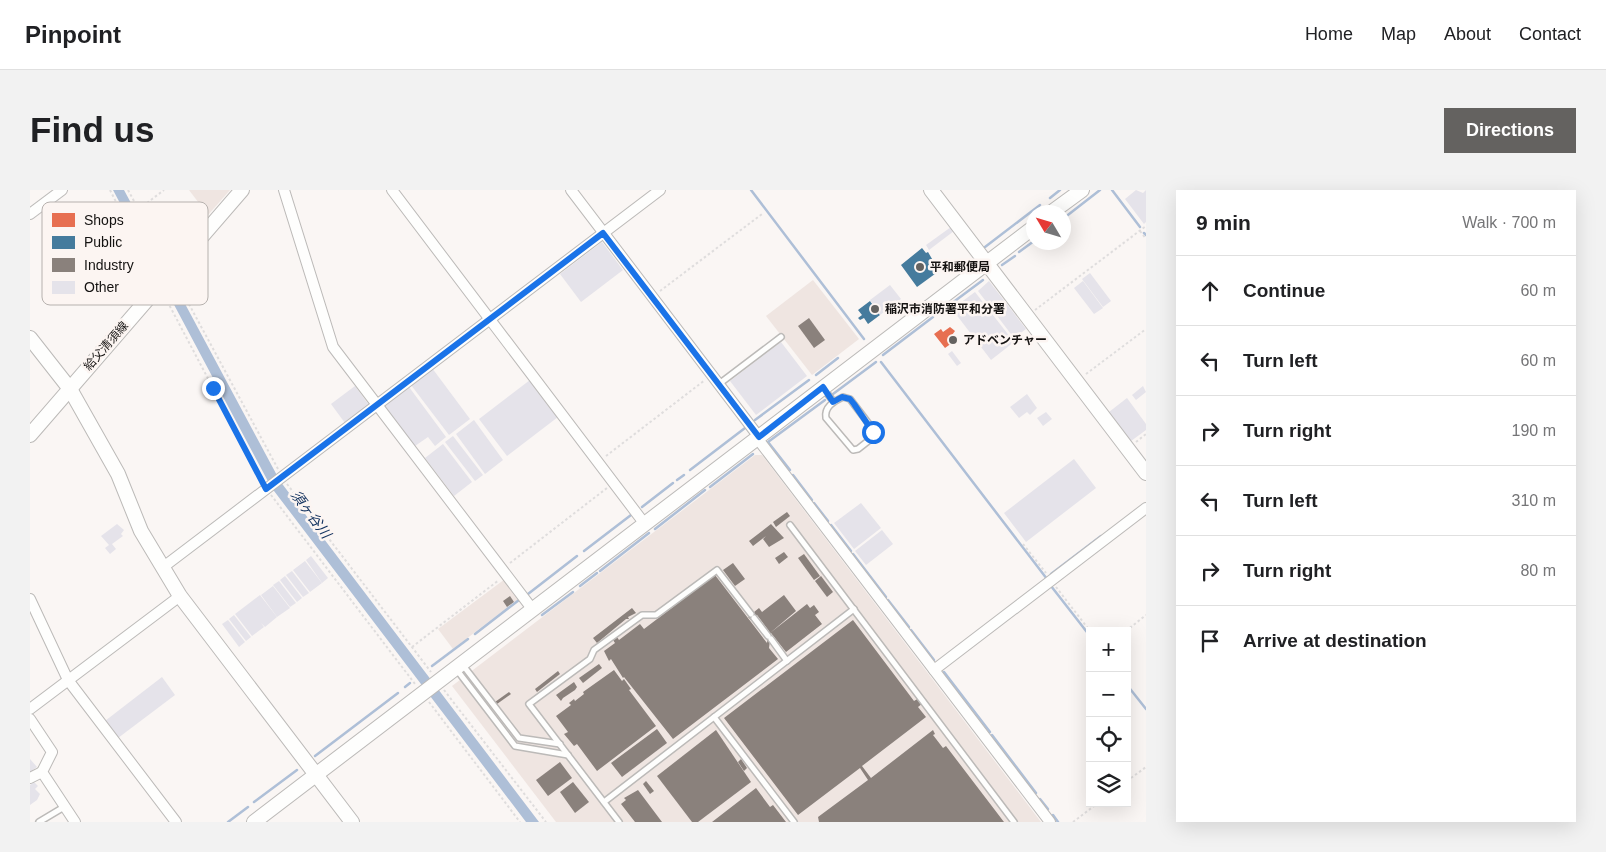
<!DOCTYPE html>
<meta charset="utf-8">
<style>
body{margin:0;font-family:Arial,"Noto Sans JP",sans-serif;background:#f2f2f2;color:#202124}
.controls{position:absolute;right:15px;bottom:15px;display:grid;overflow:hidden;border-radius:0px;box-shadow:0 5px 20px #0002}
.controls button{width:45px;height:45px;display:grid;place-items:center;padding:0;border:0;border-bottom:1px solid #e0e0e0;background:#fff;color:#202124;font:25px sans-serif}
.compass{position:absolute;left:996px;top:15px;width:45px;height:45px;border-radius:50%;background:#fff;box-shadow:0 5px 20px #0002;rotate:308deg}
.stop{position:absolute;width:15px;height:15px;margin:-11px;border:4px solid #1a73e8;border-radius:50%;background:#fff}
.stop.end{background:#1a73e8;border-color:#fff;box-shadow:0 1px 5px #0008}
.list{margin:0;padding:0;list-style:none}
h2{display:flex;justify-content:space-between;align-items:center;height:65px;margin:0;padding:0 20px;font-size:21px}
h2 small{font-size:16px;font-weight:400;color:#757577}
.list li{display:grid;grid-template-columns:32px 1fr auto;gap:15px;align-items:center;box-sizing:border-box;height:70px;padding:0 20px;border-top:1px solid #e0e0e0}
.list b{display:block;font-size:19px;white-space:nowrap}
.list em{font-size:16px;font-style:normal;color:#757577}
.icon{flex:none;width:28px;height:28px;fill:none;stroke:currentColor;stroke-width:2;stroke-linecap:round;stroke-linejoin:round}
.map{position:relative;flex:none;width:1116px;height:632px;overflow:hidden;border-radius:0px}
header{display:flex;align-items:center;gap:30px;box-sizing:border-box;height:70px;padding:0 25px;background:#fff;border-bottom:1px solid #e0e0e0}
header strong{font-size:24px}
nav{display:flex;gap:28px;margin-inline-start:auto;font-size:18px}
.intro{display:flex;align-items:center;justify-content:space-between;box-sizing:border-box;height:120px;padding:0 30px}
h1{margin:0;font-size:35px}
.button{padding:12px 22px;border-radius:0px;background:#646260;color:#fff;font-size:18px;font-weight:700}
main{display:flex;gap:30px;padding:0 30px}
aside{flex:1;background:#fff;border-radius:0px;box-shadow:0 5px 20px #0002}
.map>svg:first-child{display:block}
.built{fill:#efe5e1}
.water{fill:#aebfd7}
.shops{fill:#e76f51}
.public{fill:#457b9d}
.industry{fill:#8a817c}
.lines{fill:none;stroke-linecap:round;stroke-linejoin:round}
.stream{stroke:#aebfd7;stroke-width:2.5}
.building{fill:#e5e3ea}
.lane-casing{stroke:#bcbab8;stroke-width:8}
.street-casing{stroke:#bcbab8;stroke-width:12}
.secondary-casing{stroke:#bcbab8;stroke-width:16}
.path{stroke:#dfdddd;stroke-width:2;stroke-dasharray:2.5 2.5;stroke-linecap:butt}
.lane{stroke:#fefefd;stroke-width:5}
.street{stroke:#fefefd;stroke-width:10}
.secondary{stroke:#fefefd;stroke-width:14}
.route{stroke:#1a73e8;stroke-width:6}
.poi-dot{fill:#646260;stroke:#fcf5f2;stroke-width:2}
.labels{text-anchor:middle;stroke-width:5;stroke-linejoin:round;paint-order:stroke}
.poi-label{font-size:12px;font-weight:bold;fill:#141211;stroke:#fcf5f2;text-anchor:start}
.street-label{font-size:12px;fill:#141211;stroke:#fcf5f2}
.water-label{font-size:14px;font-style:italic;fill:#12325f;stroke:#fcf5f2}
.key{fill:#fcf5f2;stroke:#b6b1ae;stroke-width:1}
.key-label{font-size:14px;fill:#141211}
</style>
<header>
<strong>Pinpoint</strong>
<nav><a>Home</a><a>Map</a><a>About</a><a>Contact</a></nav>
</header>
<div class="intro"><h1>Find us</h1><a class="button">Directions</a></div>
<main>
<div class="map">
<svg width="1116" height="632" viewBox="0 0 1116 632">
<rect width="100%" height="100%" fill="#faf6f4"/>
<g class="built">
<polygon points="159,0 200,0 178,25"/>
<polygon points="783,90 829,149 782,185 736,126"/>
<polygon points="725,265 732,265 1011,632 526,632 422,496"/>
<polygon points="475,389 490,408 423,459 408,439"/>
</g>
<polygon class="water" points="83,0 94,0 250,291 509,632 496,632 241,297"/>
<polygon class="shops" points="920,137 925,141 922,145 926,150 915,158 904,144 911,139 913,142"/>
<g class="public">
<polygon points="892,58 896,63 898,62 909,81 887,97 871,75"/>
<polygon points="840,111 850,125 838,134 834,128 830,130 828,128 832,125 828,120"/>
</g>
<g class="industry">
<polygon points="779,128 795,150 784,158 768,136"/>
<polygon points="757,322 760,326 746,337 743,332"/>
<polygon points="741,334 754,348 739,357 733,349 736,346 723,356 719,351"/>
<polygon points="754,362 758,367 749,374 745,368"/>
<polygon points="774,364 790,386 784,390 768,368"/>
<polygon points="703,373 715,389 705,396 693,380"/>
<polygon points="685,385 737,453 739,441 727,425 721,430 718,427 729,418 732,422 754,405 766,421 740,443 777,414 780,418 784,415 789,422 785,425 792,434 756,462 741,443 739,458 748,469 643,549 594,487 593,488 581,469 579,471 574,461 585,453 583,450 587,447 589,450 610,434 614,439"/>
<polygon points="791,386 803,402 797,407 785,391"/>
<polygon points="480,406 484,412 477,417 473,411"/>
<polygon points="602,418 606,423 598,427 599,429 596,429 567,453 563,448"/>
<polygon points="823,430 884,511 889,508 893,513 888,517 896,527 832,576 841,588 903,540 905,544 903,545 913,558 916,556 974,632 789,632 788,627 838,590 830,578 768,625 694,528"/>
<polygon points="569,474 572,478 553,493 549,488"/>
<polygon points="584,480 592,491 594,489 601,499 599,500 626,536 567,581 547,554 544,556 534,544 538,542 526,526 541,515 539,513 544,509 545,511 554,504 553,502"/>
<polygon points="528,481 530,484 507,502 505,499"/>
<polygon points="544,492 547,497 545,500 533,508 531,511 526,505"/>
<polygon points="479,502 481,504 467,514 465,512"/>
<polygon points="627,539 637,553 592,587 581,573"/>
<polygon points="686,540 721,592 668,632 662,632 627,586"/>
<polygon points="711,569 717,578 714,581 708,572"/>
<polygon points="530,572 542,588 518,606 506,590"/>
<polygon points="616,591 624,601 620,604 613,594"/>
<polygon points="543,592 559,612 545,623 530,602"/>
<polygon points="726,598 740,617 743,615 756,632 682,632"/>
<polygon points="608,600 632,632 605,632 591,614 596,610 594,608"/>
</g>
<g class="lines">
<g class="stream">
<polyline points="721,0 834,149"/>
<polyline points="1082,0 1110,37"/>
<polyline points="1020,8 1030,0"/>
<polyline points="1034,28 1070,0"/>
<polyline points="1114,43 1116,45"/>
<polyline points="955,57 1010,15"/>
<polyline points="989,62 1004,51"/>
<polyline points="972,75 985,66"/>
<polyline points="910,122 953,90"/>
<polyline points="853,165 903,127"/>
<polyline points="851,172 1017,389"/>
<polyline points="786,185 808,168"/>
<polyline points="803,204 846,172"/>
<polyline points="725,230 779,190"/>
<polyline points="660,280 715,238"/>
<polyline points="760,280 738,252 795,210"/>
<polyline points="763,285 782,310"/>
<polyline points="647,290 654,285"/>
<polyline points="680,297 723,264"/>
<polyline points="784,313 798,331"/>
<polyline points="612,317 643,293"/>
<polyline points="801,335 821,361"/>
<polyline points="625,339 675,300"/>
<polyline points="554,361 601,325"/>
<polyline points="823,364 856,407"/>
<polyline points="570,381 619,343"/>
<polyline points="1021,384 1071,346"/>
<polyline points="550,396 567,383"/>
<polyline points="1021,396 1060,446"/>
<polyline points="498,404 547,366"/>
<polyline points="858,410 879,437"/>
<polyline points="512,425 543,402"/>
<polyline points="881,440 904,470"/>
<polyline points="445,444 489,410"/>
<polyline points="402,476 438,449"/>
<polyline points="914,482 960,542"/>
<polyline points="1097,495 1116,519"/>
<polyline points="375,497 380,493"/>
<polyline points="962,545 1006,603"/>
<polyline points="285,566 368,503"/>
<polyline points="1010,609 1018,619"/>
<polyline points="224,612 267,580"/>
<polyline points="1023,625 1028,632"/>
<polyline points="198,632 218,617"/>
</g>
</g>
<g class="building">
<polygon points="1106,0 1113,3 1116,0 1116,32 1114,34 1095,9"/>
<polygon points="921,37 924,41 899,60 896,55"/>
<polygon points="572,52 593,80 551,112 530,84"/>
<polygon points="1060,83 1081,111 1073,117 1052,89"/>
<polygon points="959,91 996,139 984,148 948,101"/>
<polygon points="1053,91 1073,118 1064,124 1044,98"/>
<polygon points="860,95 871,109 850,125 840,110"/>
<polygon points="945,102 984,152 961,170 922,119"/>
<polygon points="751,152 777,186 726,225 700,191"/>
<polygon points="922,161 931,173 927,176 918,164"/>
<polygon points="402,178 440,229 419,245 381,195"/>
<polygon points="500,190 528,227 477,266 449,229"/>
<polygon points="325,196 339,215 315,233 301,214"/>
<polygon points="1113,196 1116,202 1106,210 1102,205"/>
<polygon points="379,197 416,247 405,256 398,247 385,256 354,215"/>
<polygon points="997,204 1007,218 1000,225 997,222 989,228 980,217"/>
<polygon points="1097,208 1116,234 1116,240 1101,251 1079,222"/>
<polygon points="1016,222 1022,229 1013,236 1007,228"/>
<polygon points="444,230 473,270 455,284 426,244"/>
<polygon points="423,246 453,285 445,291 415,252"/>
<polygon points="413,254 442,292 424,306 395,268"/>
<polygon points="1044,269 1066,298 996,352 974,323"/>
<polygon points="831,313 851,338 824,359 804,333"/>
<polygon points="87,334 94,340 91,344 93,346 82,354 86,359 80,364 75,358 79,355 71,346"/>
<polygon points="852,340 863,354 836,375 825,361"/>
<polygon points="281,366 298,388 292,393 276,370"/>
<polygon points="275,371 292,393 280,402 263,380"/>
<polygon points="262,381 279,403 273,407 256,385"/>
<polygon points="255,386 272,408 267,412 250,390"/>
<polygon points="249,391 266,413 260,417 243,395"/>
<polygon points="243,396 260,418 247,427 231,405"/>
<polygon points="230,405 247,427 235,437 231,433 234,437 222,446 205,424"/>
<polygon points="204,425 221,447 216,451 199,429"/>
<polygon points="198,430 215,452 209,457 192,434"/>
<polygon points="132,487 145,505 88,548 75,531"/>
<polygon points="0,569 7,577 0,582"/>
<polygon points="4,592 8,596 5,599 10,604 7,610 0,615 0,595"/>
</g>
<g class="lines">
<g class="lane-casing">
<g id="lane">
<polyline points="689,194 751,147"/>
<polyline points="793,198 803,211"/>
<path d="M813,207L820,209L842,238V248L828,259L823,260L796,228C794,217 803,212 813,207Z"/>
<polyline points="760,335 984,632"/>
<polyline points="724,428 738,446"/>
<polyline points="741,449 757,471"/>
<polyline points="432,474 489,548 530,554"/>
<polyline points="427,480 485,556 538,565"/>
<polyline points="684,527 764,632"/>
<polyline points="574,612 824,419"/>
<polyline points="9,632 34,617"/>
<polyline points="589,632 499,514 560,469 564,460 612,425 626,425 687,380 721,424"/>
</g>
</g>
<g class="street-casing">
<g id="street">
<polyline points="254,0 303,157 503,420"/>
<polyline points="362,0 614,333"/>
<polyline points="541,0 729,247"/>
<polyline points="0,24 32,0"/>
<polyline points="727,248 1020,632"/>
<polyline points="132,378 630,0"/>
<polyline points="0,409 38,490 146,632"/>
<polyline points="904,480 1116,318"/>
<polyline points="0,519 150,406"/>
<polyline points="0,529 22,562 12,582 45,632"/>
<polyline points="0,588 12,582"/>
</g>
</g>
<g class="secondary-casing">
<g id="secondary">
<polyline points="901,0 1116,283"/>
<polyline points="1022,22 1052,0"/>
<polyline points="0,148 40,199 88,284 111,341 150,406 322,632"/>
<polyline points="0,245 212,0"/>
<polyline points="224,632 1004,37"/>
</g>
</g>
<g class="path">
<polyline points="80,0 123,85"/>
<polyline points="98,0 137,72"/>
<polyline points="109,19 134,0"/>
<polyline points="1110,41 1116,49"/>
<polyline points="147,92 248,279"/>
<polyline points="630,101 732,24"/>
<polyline points="135,107 232,291"/>
<polyline points="1005,120 1116,36"/>
<polyline points="1056,184 1116,139"/>
<polyline points="1106,252 1116,244"/>
<polyline points="576,266 675,190"/>
<polyline points="257,294 401,482"/>
<polyline points="241,305 385,494"/>
<polyline points="993,354 1016,383"/>
<polyline points="480,373 577,298"/>
<polyline points="1026,397 1060,441"/>
<polyline points="1096,441 1116,425"/>
<polyline points="382,457 469,390"/>
<polyline points="414,500 516,632"/>
<polyline points="399,512 490,632"/>
<polyline points="1097,591 1116,577"/>
<polyline points="1043,632 1068,613"/>
</g>
<use href="#lane" class="lane"/>
<use href="#street" class="street"/>
<use href="#secondary" class="secondary"/>
</g>
<g class="lines">
<polyline class="route" points="183,198 236,299 573,43 729,247 793,197 803,212 812,207 820,209 824,214 843,242"/>
</g>
<g class="poi-dot">
<circle cx="890" cy="77" r="5"/>
<circle cx="845" cy="119" r="5"/>
<circle cx="923" cy="150" r="5"/>
</g>
<g class="labels">
<g class="poi-label">
<text x="900" y="81">平和郵便局</text>
<text x="855" y="123">稲沢市消防署平和分署</text>
<text x="933" y="154">アドベンチャー</text>
</g>
<g class="street-label">
<text transform="translate(76 156) rotate(-49)" y="4">給父清須線</text>
</g>
<g class="water-label">
<text transform="translate(281 324) rotate(53)" y="5">須ヶ谷川</text>
</g>
</g>
<rect x="12" y="12" width="166" height="103" rx="8" class="key"/>
<rect x="22" y="23" width="23" height="14" fill="#e76f51"/>
<rect x="22" y="46" width="23" height="13" fill="#457b9d"/>
<rect x="22" y="68" width="23" height="14" fill="#8a817c"/>
<rect x="22" y="91" width="23" height="13" fill="#e5e3ea"/>
<g class="key-label">
<text x="54" y="35">Shops</text>
<text x="54" y="57">Public</text>
<text x="54" y="80">Industry</text>
<text x="54" y="102">Other</text>
</g>
</svg>
<div class="controls">
<button>+</button>
<button>−</button>
<button><svg class="icon" aria-label="locate" viewBox="0 0 24 24"><circle cx="12" cy="12" r="6"/><path d="M12 2v4M12 18v4M2 12h4M18 12h4"/></svg></button>
<button><svg class="icon" aria-label="layers" viewBox="0 0 24 24"><path d="M12 4l9 5-9 5-9-5zM3 14l9 5 9-5"/></svg></button>
</div>
<svg class="compass" viewBox="-18 -18 36 36"><path d="M0-13l5 13h-10z" fill="#e53935"/><path d="M0 13l5-13h-10z" fill="#757577"/></svg>
<div class="stop" style="left:843px;top:242px"></div>
<div class="stop end" style="left:183px;top:198px"></div>
</div>
<aside>
<h2>9 min<small>Walk · 700 m</small></h2>
<ul class="list">
<li><svg class="icon" aria-label="ahead" viewBox="0 0 24 24"><path d="M12 20V5M6 11l6-6 6 6"/></svg><div><b>Continue</b></div><em>60 m</em></li>
<li><svg class="icon" aria-label="left" viewBox="0 0 24 24"><path d="M17 20v-9H6M10 6l-5 5 5 5"/></svg><div><b>Turn left</b></div><em>60 m</em></li>
<li><svg class="icon" aria-label="right" viewBox="0 0 24 24"><path d="M7 20v-9h11M14 6l5 5-5 5"/></svg><div><b>Turn right</b></div><em>190 m</em></li>
<li><svg class="icon" aria-label="left" viewBox="0 0 24 24"><path d="M17 20v-9H6M10 6l-5 5 5 5"/></svg><div><b>Turn left</b></div><em>310 m</em></li>
<li><svg class="icon" aria-label="right" viewBox="0 0 24 24"><path d="M7 20v-9h11M14 6l5 5-5 5"/></svg><div><b>Turn right</b></div><em>80 m</em></li>
<li><svg class="icon" aria-label="arrive" viewBox="0 0 24 24"><path d="M6 21V4h12l-3 4 3 4H6"/></svg><div><b>Arrive at destination</b></div></li>
</ul>
</aside>
</main>
